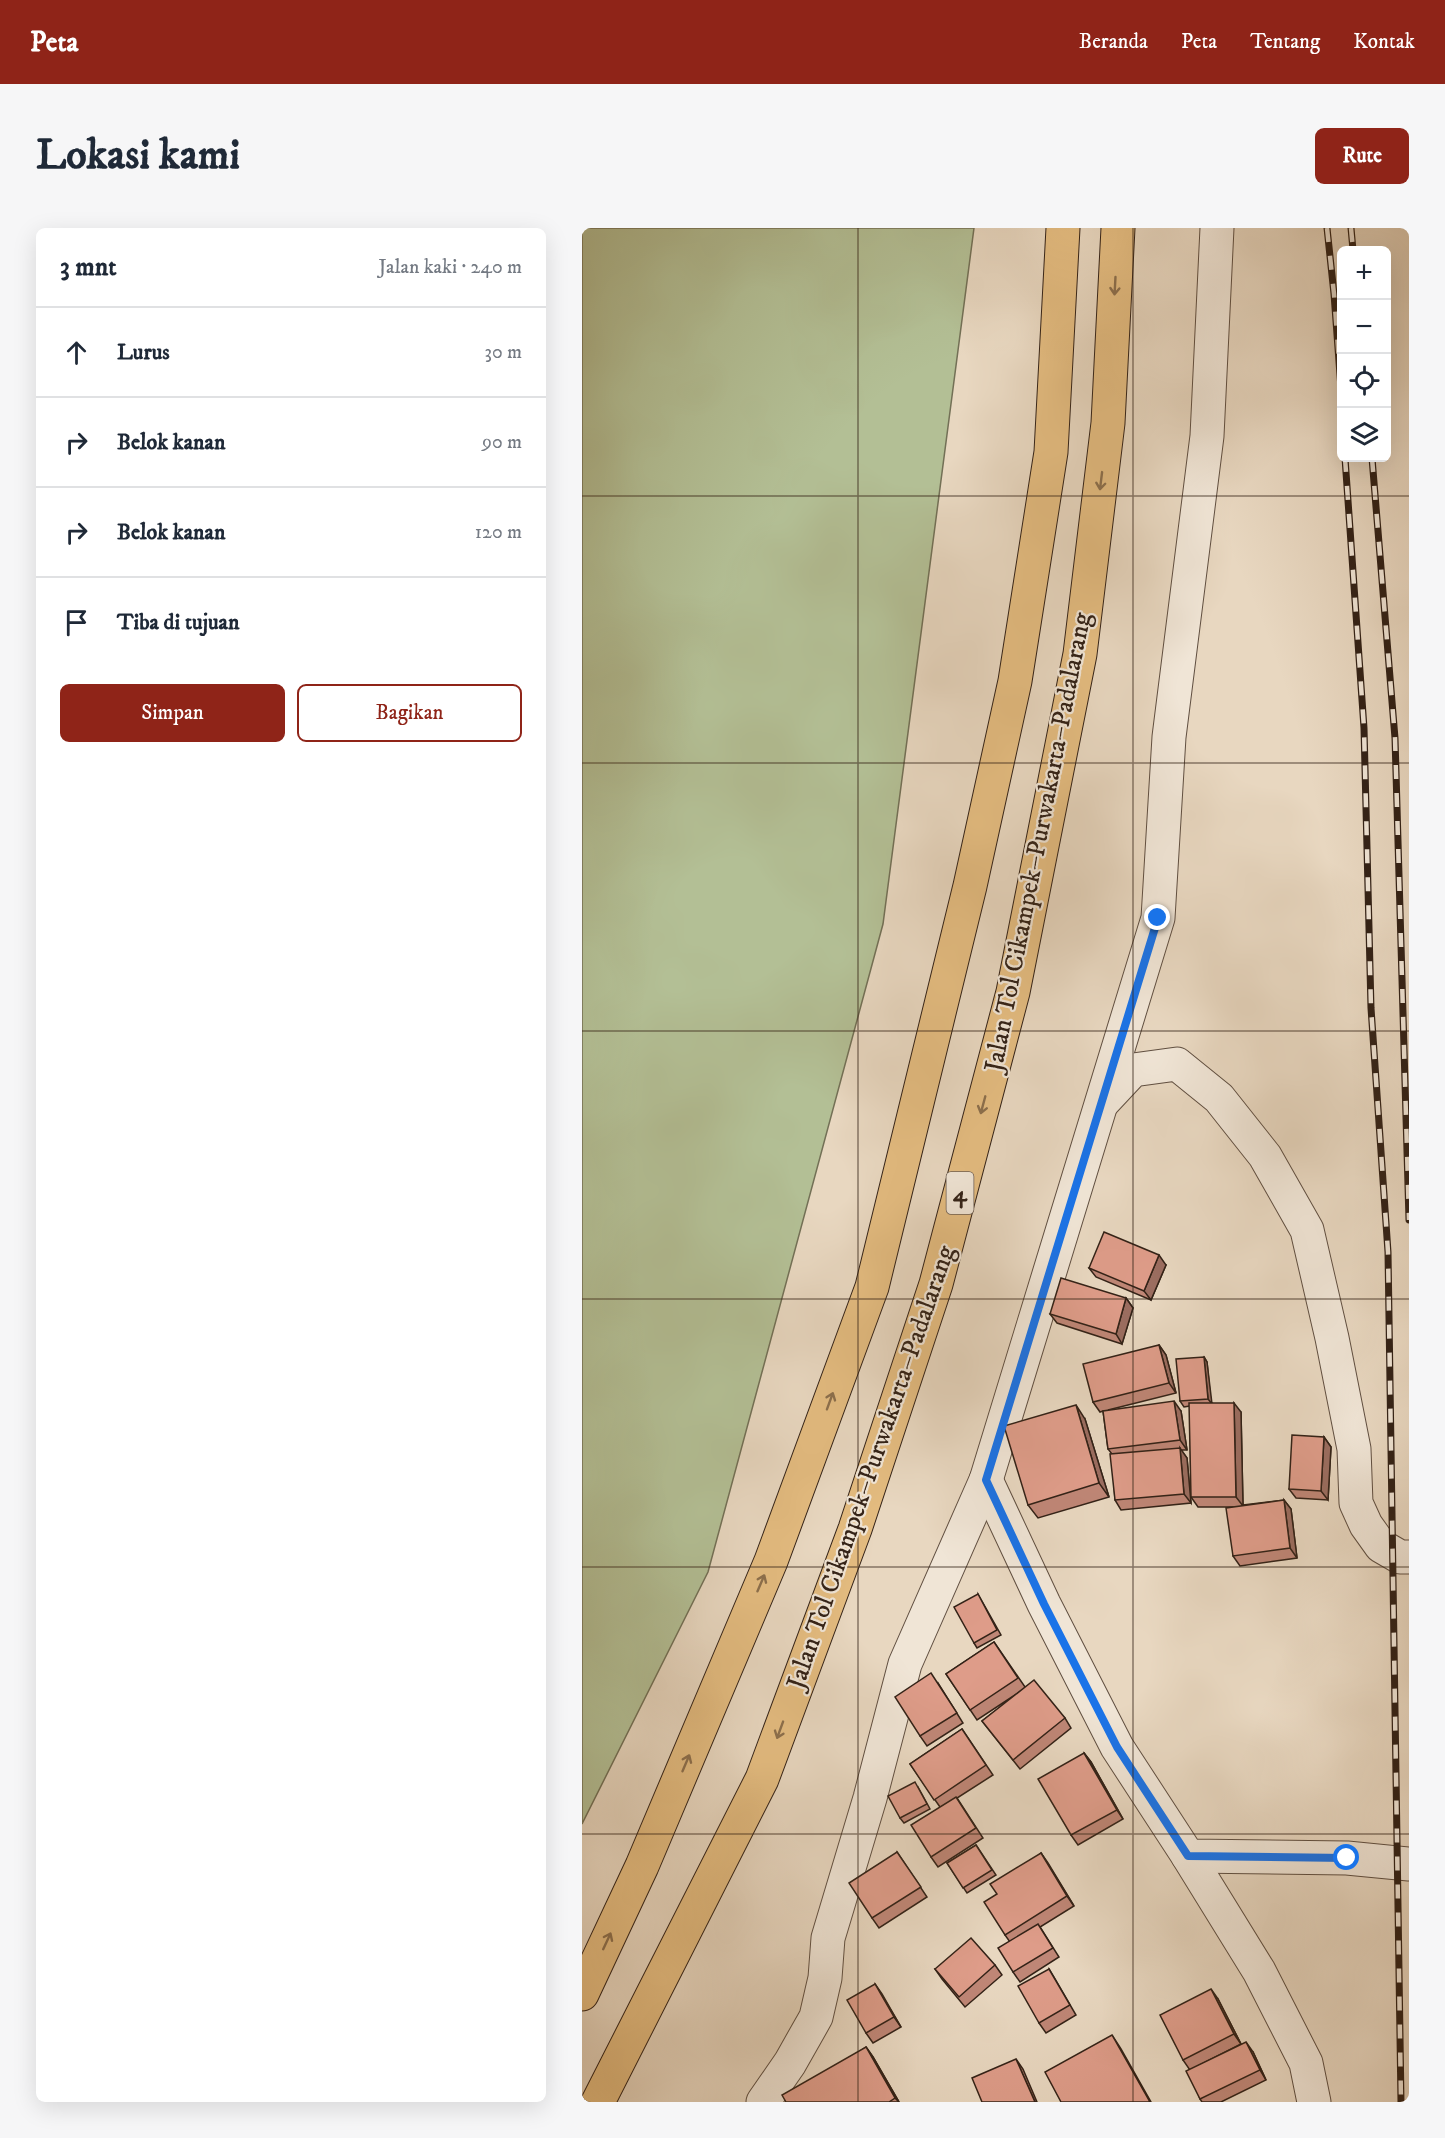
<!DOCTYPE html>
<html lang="id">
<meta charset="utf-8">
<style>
body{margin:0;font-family:"IM FELL DW Pica",serif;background:#f6f6f7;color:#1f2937}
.controls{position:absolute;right:18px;top:18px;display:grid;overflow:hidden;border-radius:9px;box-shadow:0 6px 24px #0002}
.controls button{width:54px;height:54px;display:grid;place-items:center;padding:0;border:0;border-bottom:2px solid #e0e1e3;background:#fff;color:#1f2937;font:30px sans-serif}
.stop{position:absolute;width:18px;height:18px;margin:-14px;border:4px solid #1a73e8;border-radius:50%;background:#fff}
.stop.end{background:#1a73e8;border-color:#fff;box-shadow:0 2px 6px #0008}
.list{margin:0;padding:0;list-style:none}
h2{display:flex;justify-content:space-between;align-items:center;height:78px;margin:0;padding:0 24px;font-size:26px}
h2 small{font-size:20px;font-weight:400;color:#747a83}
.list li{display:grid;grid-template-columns:39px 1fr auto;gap:18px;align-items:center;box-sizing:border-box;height:90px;padding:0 24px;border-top:2px solid #e0e1e3}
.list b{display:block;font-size:22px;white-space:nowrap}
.list em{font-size:20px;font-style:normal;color:#747a83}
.actions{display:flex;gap:12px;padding:18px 24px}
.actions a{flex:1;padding:14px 0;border:2px solid #8f2418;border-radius:9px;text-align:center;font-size:21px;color:#8f2418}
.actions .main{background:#8f2418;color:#fff}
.icon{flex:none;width:33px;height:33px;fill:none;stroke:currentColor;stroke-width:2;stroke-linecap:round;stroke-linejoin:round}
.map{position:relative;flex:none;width:827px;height:1874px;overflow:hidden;border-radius:9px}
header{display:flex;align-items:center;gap:36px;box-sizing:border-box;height:84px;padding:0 30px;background:#8f2418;color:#fff}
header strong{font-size:28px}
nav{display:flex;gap:33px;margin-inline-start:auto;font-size:21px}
.intro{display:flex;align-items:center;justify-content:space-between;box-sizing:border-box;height:144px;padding:0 36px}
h1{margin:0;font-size:42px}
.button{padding:15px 27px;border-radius:9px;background:#8f2418;color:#fff;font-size:21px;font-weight:700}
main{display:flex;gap:36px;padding:0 36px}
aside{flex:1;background:#fff;border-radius:9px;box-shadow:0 6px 24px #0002}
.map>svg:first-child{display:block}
.green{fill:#b3bf95;stroke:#737056;stroke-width:1.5}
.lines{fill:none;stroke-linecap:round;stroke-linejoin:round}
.minor-casing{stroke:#604f41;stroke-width:35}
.motorway-casing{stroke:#332217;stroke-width:35}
.minor{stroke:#f0e5d6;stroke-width:33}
.motorway{stroke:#e4bc80;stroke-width:33}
.rail-casing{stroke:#332217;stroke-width:7}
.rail{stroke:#f0e5d6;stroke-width:4.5;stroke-dasharray:14;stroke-linecap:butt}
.wall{fill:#bf8676;stroke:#332217;stroke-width:1.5}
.shaded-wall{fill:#9b6d60;stroke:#332217;stroke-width:1.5}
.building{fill:#de9c89;stroke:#332217;stroke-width:1.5}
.oneway{stroke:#8c6f4c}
.route{stroke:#1a73e8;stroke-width:8}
.grid{fill:none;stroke:#332217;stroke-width:1.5;stroke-opacity:0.55}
.labels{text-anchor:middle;stroke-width:4.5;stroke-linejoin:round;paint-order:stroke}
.shield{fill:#f0e5d6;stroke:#6c5c50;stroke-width:1.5}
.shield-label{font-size:24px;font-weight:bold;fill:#332217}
.street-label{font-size:26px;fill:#332217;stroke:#f0e5d6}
</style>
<header>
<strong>Peta</strong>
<nav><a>Beranda</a><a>Peta</a><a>Tentang</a><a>Kontak</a></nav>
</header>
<div class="intro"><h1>Lokasi kami</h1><a class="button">Rute</a></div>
<main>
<aside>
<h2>3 mnt<small>Jalan kaki · 240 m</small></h2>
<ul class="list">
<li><svg class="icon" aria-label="ahead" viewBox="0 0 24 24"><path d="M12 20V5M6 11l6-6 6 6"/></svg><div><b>Lurus</b></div><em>30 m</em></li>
<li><svg class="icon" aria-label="right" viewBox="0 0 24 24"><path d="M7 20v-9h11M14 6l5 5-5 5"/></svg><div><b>Belok kanan</b></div><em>90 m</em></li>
<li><svg class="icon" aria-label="right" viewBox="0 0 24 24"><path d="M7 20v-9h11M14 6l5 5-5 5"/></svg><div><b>Belok kanan</b></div><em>120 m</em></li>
<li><svg class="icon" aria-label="arrive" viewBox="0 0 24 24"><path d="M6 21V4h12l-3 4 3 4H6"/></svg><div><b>Tiba di tujuan</b></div></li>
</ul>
<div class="actions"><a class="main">Simpan</a><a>Bagikan</a></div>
</aside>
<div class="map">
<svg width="827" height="1874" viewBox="0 0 827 1874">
<rect width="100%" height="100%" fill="#e8d7c0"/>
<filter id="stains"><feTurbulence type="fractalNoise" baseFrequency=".00333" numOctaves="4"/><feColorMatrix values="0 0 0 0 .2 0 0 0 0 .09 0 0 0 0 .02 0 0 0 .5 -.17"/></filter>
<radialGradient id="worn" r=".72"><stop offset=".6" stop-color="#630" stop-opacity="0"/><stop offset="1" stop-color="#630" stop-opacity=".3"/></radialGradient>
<polygon class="green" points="0,0 392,0 301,696 126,1344 0,1596"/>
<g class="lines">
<g class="minor-casing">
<g id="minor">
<polyline points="522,873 551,842 595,836 637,870 683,928 725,1002 750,1110 772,1221 774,1275 784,1297 799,1318 818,1329 827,1329"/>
<polyline points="404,1252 462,1376 535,1519 606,1628 765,1630 827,1636"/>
<polyline points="606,1628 677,1743 724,1835 732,1874"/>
<polyline points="181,1874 208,1835 234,1789 243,1750 246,1710 288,1570 323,1436 404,1252 576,690 587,509 625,208 635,0"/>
</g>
</g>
<g class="motorway-casing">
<g id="motorway">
<polyline points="0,1766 60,1638 189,1333 290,1059 388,658 433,453 469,224 481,0"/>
<polyline points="16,1874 180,1551 273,1301 354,1056 431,764 498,426 526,195 536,0"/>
</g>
</g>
<use href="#minor" class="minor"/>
<use href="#motorway" class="motorway"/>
<g class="rail-casing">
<g id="rail">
<polyline points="745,0 752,66 760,174"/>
<polyline points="769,0 771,22"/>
<polyline points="763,230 782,500 789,780 806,1024 819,1874"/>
<polyline points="790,230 813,510 827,992"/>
</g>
</g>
<use href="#rail" class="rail"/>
</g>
<g class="wall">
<polygon points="584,1037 569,1072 514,1049 507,1040"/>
<polygon points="544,1070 551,1080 540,1116 475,1095 468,1086"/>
<polygon points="577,1117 584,1127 594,1165 526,1182 599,1183 605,1222 599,1222 605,1230 609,1275 539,1282 533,1272 530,1226 526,1221 521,1183 518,1184 511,1174"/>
<polygon points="622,1129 625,1134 629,1175 659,1184 661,1277 702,1272 709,1281 715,1330 658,1338 651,1328 651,1279 616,1279 609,1269 608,1178 602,1179 598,1173"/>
<polygon points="503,1191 527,1269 456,1290 446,1277"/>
<polygon points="742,1209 749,1219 746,1272 714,1270 707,1261"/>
<polygon points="396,1366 419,1407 395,1420 392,1415"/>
<polygon points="412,1414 443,1459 483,1490 489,1500 438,1541 400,1493 439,1463 395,1492 364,1446"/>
<polygon points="356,1455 381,1495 345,1518 338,1508"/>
<polygon points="380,1501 411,1547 375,1570 401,1610 356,1639 349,1629 358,1579 328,1536"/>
<polygon points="502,1525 509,1534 541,1591 496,1617 489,1607"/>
<polygon points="336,1559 348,1581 322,1595 318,1590"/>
<polygon points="394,1617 414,1647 385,1665 365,1635"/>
<polygon points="315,1624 345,1669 297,1700 290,1690"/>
<polygon points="459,1625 492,1678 458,1699 477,1729 438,1754 431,1744 428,1714 423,1707 415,1666"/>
<polygon points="413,1737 420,1747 383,1779 360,1751 353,1741"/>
<polygon points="467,1741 473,1751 494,1787 464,1805 457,1795"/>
<polygon points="293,1756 319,1799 291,1815 284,1805"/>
<polygon points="636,1771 659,1816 616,1838 671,1824 684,1852 639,1874 620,1874 618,1871 608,1842 601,1832"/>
<polygon points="284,1819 291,1829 317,1874 204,1874"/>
</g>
<g class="shaded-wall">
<polygon points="577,1027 584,1037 569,1072 562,1063"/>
<polygon points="544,1070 551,1080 540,1116 534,1106"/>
<polygon points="577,1117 584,1127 594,1165 587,1155"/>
<polygon points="622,1129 625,1134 630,1176 626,1171"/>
<polygon points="592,1173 599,1183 605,1222 598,1212"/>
<polygon points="652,1175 659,1184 661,1278 654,1269"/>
<polygon points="494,1177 503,1191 527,1269 517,1255"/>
<polygon points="742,1209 749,1219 746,1272 739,1263"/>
<polygon points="598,1220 605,1230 609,1275 602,1266"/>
<polygon points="702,1272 709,1281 715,1330 708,1320"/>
<polygon points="502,1525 509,1534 541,1591 535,1582"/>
<polygon points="459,1625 466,1635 492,1678 485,1668"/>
<polygon points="293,1756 300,1766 319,1799 312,1789"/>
<polygon points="629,1761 636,1771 659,1816 652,1806"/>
<polygon points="530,1807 539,1821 569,1874 568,1874"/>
<polygon points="664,1814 671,1824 684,1852 678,1842"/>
<polygon points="284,1819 291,1829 317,1874 313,1870"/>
<polygon points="434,1831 441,1841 455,1874 453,1874"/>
</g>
<g class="building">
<polygon points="522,1004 577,1027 562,1063 507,1040"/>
<polygon points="479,1050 544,1070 534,1106 468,1086"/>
<polygon points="577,1117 587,1155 511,1174 501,1136"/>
<polygon points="622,1129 626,1171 598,1173 594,1131"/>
<polygon points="592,1173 598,1212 526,1221 521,1183"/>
<polygon points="607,1175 652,1175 654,1269 609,1269"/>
<polygon points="494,1177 517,1255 446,1277 422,1198"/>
<polygon points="710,1207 742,1209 739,1263 707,1261"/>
<polygon points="598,1220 602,1266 533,1272 528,1226"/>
<polygon points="702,1272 708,1320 651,1328 644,1280"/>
<polygon points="396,1366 415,1402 392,1415 372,1379"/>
<polygon points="412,1414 436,1450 388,1482 364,1446"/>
<polygon points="349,1445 375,1485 338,1508 313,1469"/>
<polygon points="452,1452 483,1490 431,1532 400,1493"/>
<polygon points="380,1501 404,1537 352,1572 328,1536"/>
<polygon points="502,1525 535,1582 489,1607 456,1551"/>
<polygon points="333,1554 345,1576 318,1590 306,1568"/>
<polygon points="374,1569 394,1600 349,1629 329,1597"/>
<polygon points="394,1617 410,1642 381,1660 365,1635"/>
<polygon points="315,1624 339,1659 290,1690 267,1655"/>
<polygon points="459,1625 485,1668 423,1707 402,1674 415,1666 408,1656"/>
<polygon points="456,1696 471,1720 431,1744 416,1720"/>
<polygon points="389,1710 413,1737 377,1769 353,1741"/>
<polygon points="467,1741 488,1777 457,1795 436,1758"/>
<polygon points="293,1756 312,1789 284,1805 265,1772"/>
<polygon points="629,1761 652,1806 601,1832 578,1787"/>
<polygon points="530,1807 568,1874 479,1874 463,1844"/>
<polygon points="664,1814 678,1842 618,1871 604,1843"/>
<polygon points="284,1819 313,1870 307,1874 204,1874 200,1867"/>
<polygon points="434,1831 453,1874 400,1874 390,1850"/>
</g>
<defs><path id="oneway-shaft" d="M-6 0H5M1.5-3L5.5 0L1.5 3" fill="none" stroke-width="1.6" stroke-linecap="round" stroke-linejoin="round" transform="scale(1.5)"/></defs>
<g class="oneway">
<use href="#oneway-shaft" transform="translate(533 58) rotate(93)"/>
<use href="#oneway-shaft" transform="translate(519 253) rotate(97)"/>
<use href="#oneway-shaft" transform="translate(401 877) rotate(105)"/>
<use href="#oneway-shaft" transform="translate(248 1173) rotate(-70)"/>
<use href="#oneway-shaft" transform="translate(179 1355) rotate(-67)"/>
<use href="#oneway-shaft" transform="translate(198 1502) rotate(110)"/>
<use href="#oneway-shaft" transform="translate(104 1535) rotate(-67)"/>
<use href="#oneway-shaft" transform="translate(25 1713) rotate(-65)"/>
</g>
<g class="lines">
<polyline class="route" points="576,690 404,1252 462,1376 535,1519 606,1628 765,1630"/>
</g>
<path class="grid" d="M276,0V1874M551,0V1874M0,268H827M0,535H827M0,803H827M0,1071H827M0,1339H827M0,1606H827"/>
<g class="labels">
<rect class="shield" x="364.5" y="944" width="27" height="42" rx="4.5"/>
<g class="shield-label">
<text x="378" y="973">4</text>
</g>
<g class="street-label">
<text transform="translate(455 614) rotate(-79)" y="9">Jalan Tol Cikampek–Purwakarta–Padalarang</text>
<text transform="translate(288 1239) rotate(-71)" y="9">Jalan Tol Cikampek–Purwakarta–Padalarang</text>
</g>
</g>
<rect width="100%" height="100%" filter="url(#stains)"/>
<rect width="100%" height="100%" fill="url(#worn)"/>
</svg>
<div class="controls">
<button>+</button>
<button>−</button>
<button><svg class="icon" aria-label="locate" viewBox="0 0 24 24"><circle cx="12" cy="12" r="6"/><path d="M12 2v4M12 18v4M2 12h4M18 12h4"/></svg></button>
<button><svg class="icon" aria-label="layers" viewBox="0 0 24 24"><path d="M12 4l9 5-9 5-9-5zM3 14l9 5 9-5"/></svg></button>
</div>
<div class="stop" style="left:765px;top:1630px"></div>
<div class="stop end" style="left:576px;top:690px"></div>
</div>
</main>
